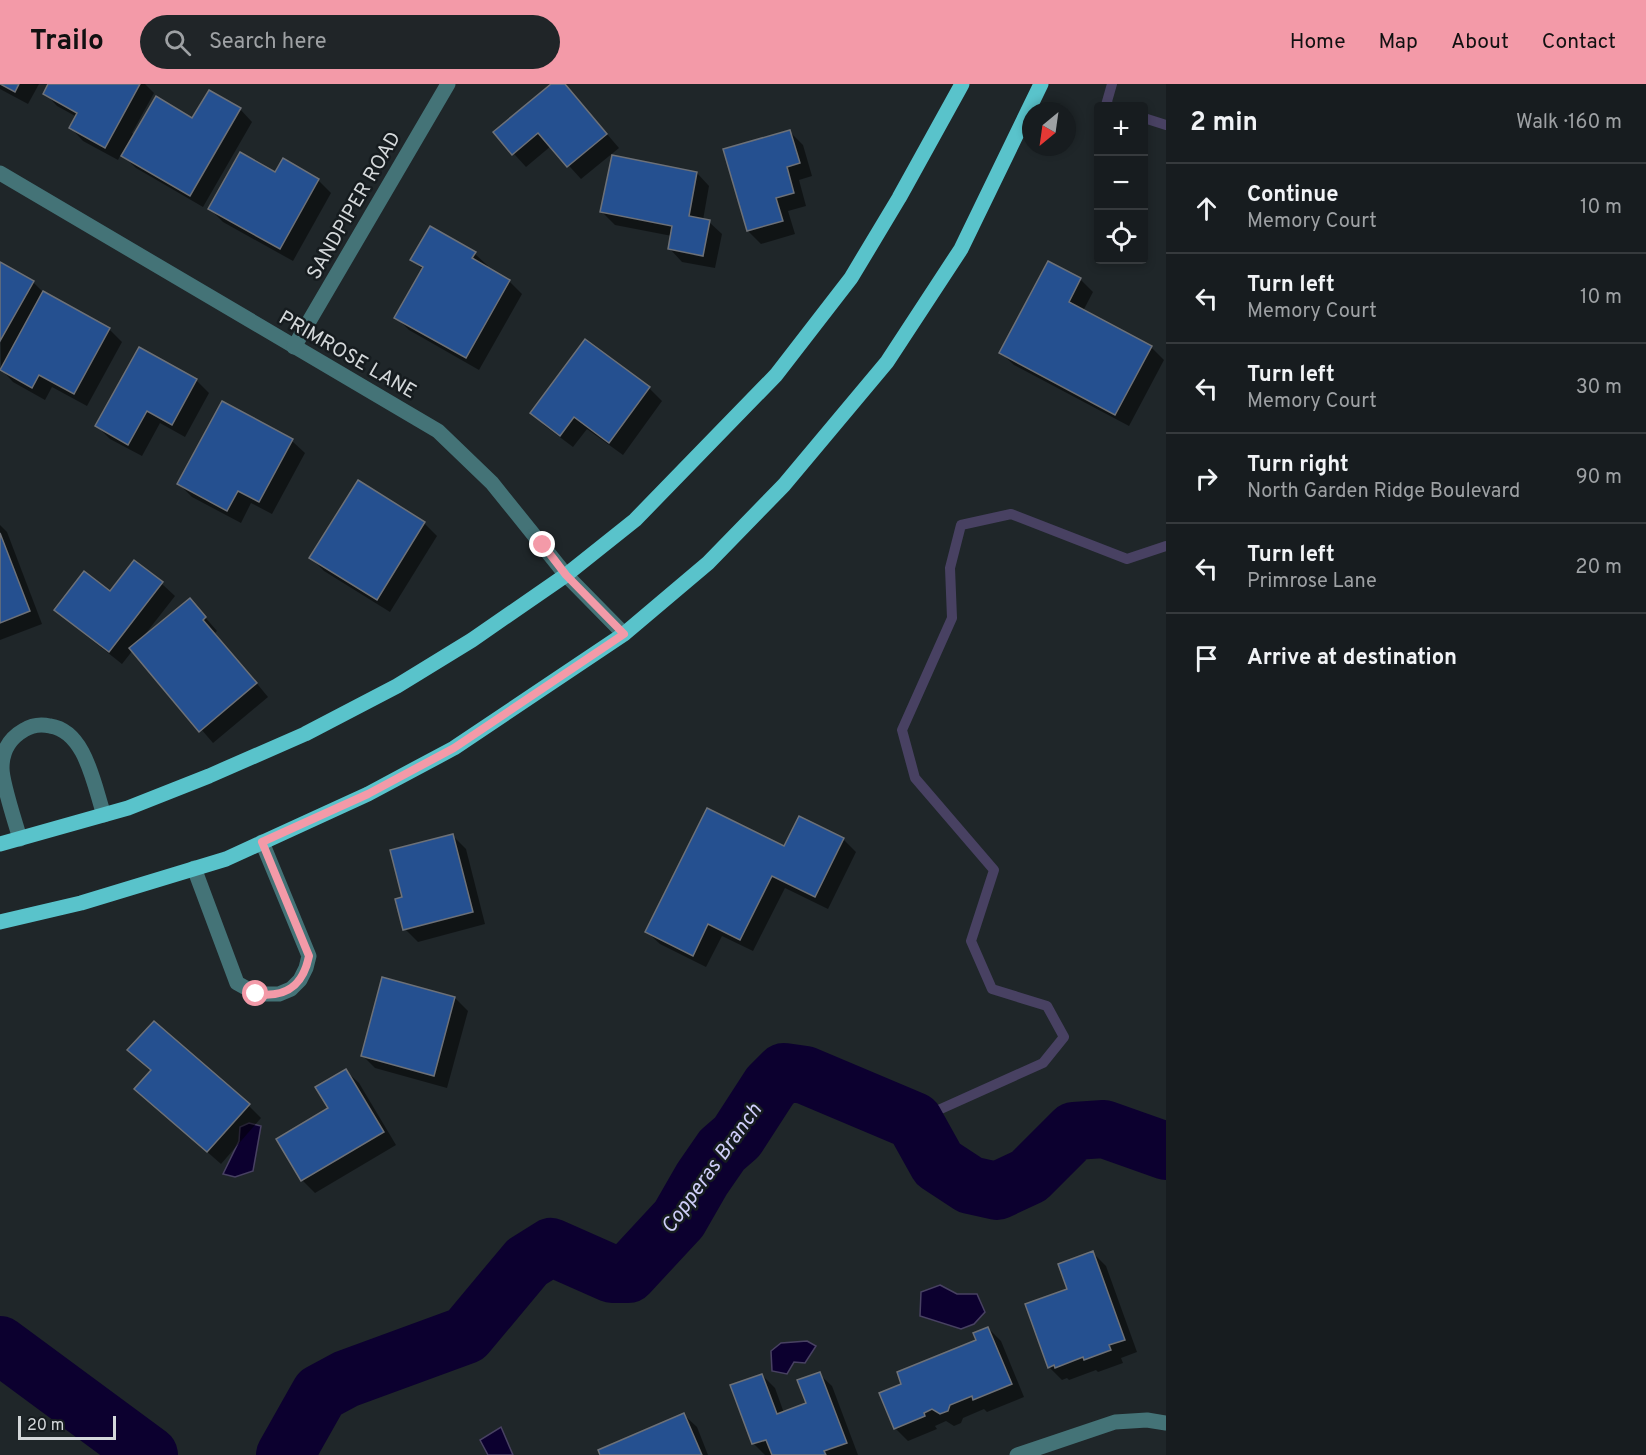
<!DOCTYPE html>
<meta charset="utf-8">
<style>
body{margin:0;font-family:Overpass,sans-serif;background:#202528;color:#f1f3f6}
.controls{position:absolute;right:18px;top:18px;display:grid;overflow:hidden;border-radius:6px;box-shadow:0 3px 9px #0003}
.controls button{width:54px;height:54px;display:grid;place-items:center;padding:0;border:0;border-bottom:2px solid #363a3d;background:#171c1f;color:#f1f3f6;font:30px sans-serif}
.compass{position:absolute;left:1022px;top:18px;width:54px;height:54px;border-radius:50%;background:#171c1f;box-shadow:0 3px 9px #0003;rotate:209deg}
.scale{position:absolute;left:18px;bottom:15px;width:98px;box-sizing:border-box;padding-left:6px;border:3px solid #d4d8da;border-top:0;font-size:16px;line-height:21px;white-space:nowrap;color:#d4d8da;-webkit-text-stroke:4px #161c1f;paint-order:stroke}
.stop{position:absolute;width:18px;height:18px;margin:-14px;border:4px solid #f39aa8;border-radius:50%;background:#fff}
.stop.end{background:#f39aa8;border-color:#fff;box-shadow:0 2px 6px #0008}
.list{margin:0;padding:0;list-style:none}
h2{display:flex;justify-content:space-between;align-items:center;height:78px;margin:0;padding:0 24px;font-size:26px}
h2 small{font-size:20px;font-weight:400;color:#9ea1a4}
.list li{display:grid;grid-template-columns:39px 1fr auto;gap:18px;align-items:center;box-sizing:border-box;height:90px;padding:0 24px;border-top:2px solid #363a3d}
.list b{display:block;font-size:22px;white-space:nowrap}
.list p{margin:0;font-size:20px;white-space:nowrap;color:#9ea1a4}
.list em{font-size:20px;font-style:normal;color:#9ea1a4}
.icon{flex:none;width:33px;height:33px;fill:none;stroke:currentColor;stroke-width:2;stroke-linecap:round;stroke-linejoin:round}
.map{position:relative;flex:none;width:1166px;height:1371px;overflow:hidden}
header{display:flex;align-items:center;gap:36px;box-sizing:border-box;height:84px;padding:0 30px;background:#f39aa8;color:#111}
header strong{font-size:28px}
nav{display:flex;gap:33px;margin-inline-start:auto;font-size:21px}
.search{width:420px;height:54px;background:#202528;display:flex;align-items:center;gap:15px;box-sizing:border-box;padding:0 21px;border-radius:33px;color:#9ea1a4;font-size:22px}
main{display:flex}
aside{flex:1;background:#171c1f}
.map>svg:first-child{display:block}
.water{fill:#0c002f;stroke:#484162;stroke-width:1.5}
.shadow{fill:#0007}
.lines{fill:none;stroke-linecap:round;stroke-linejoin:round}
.stream{stroke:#484162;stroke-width:10}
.river{stroke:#0c002f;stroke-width:58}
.building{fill:#255090;stroke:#6d7178;stroke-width:1.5}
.minor{stroke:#447377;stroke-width:15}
.major{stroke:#59c3cb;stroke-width:15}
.route{stroke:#f39aa8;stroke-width:8}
.labels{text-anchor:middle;stroke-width:5;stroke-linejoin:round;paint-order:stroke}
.street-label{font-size:20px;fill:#d4d8da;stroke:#161c1f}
.water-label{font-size:21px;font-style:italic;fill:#cfcef8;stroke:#161c1f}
</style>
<header>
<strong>Trailo</strong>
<div class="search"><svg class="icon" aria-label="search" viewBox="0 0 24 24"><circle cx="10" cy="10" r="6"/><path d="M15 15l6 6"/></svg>Search here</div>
<nav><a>Home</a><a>Map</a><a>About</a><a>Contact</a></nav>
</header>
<main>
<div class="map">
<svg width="1166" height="1371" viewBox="0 0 1166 1371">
<rect width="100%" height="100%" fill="#1f2629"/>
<g class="water">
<polygon points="249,1039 261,1042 253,1087 235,1093 223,1090 239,1057 240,1043"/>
<polygon points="940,1201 957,1210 977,1210 985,1228 974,1240 961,1245 920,1232 921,1208"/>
<polygon points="807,1257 816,1262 805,1279 794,1278 787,1290 772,1287 771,1267 781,1259"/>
<polygon points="501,1343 513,1371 488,1371 480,1356"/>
</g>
<g class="shadow">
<polygon points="0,0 39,0 28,20 0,5"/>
<polygon points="50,0 145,0 154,9 132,49 135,51 240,25 252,38 203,123 136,84 121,70 118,76 83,57 71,44 77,33 57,22 45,9"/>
<polygon points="553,0 564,0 619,64 581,95 551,62 526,83 495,49"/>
<polygon points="790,48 803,61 812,92 799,96 806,122 788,127 795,150 761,160 748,147 725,66"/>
<polygon points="697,89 709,102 703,136 709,138 722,150 715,184 682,178 670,165 672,152 615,141 602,128"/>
<polygon points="276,90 318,96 331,109 293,177 223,138 210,125"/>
<polygon points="430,144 475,170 488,182 487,184 509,197 522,210 479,286 409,246 396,233 423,186 412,175"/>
<polygon points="0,179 33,198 44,209 109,245 122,258 87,322 52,303 45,316 13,298 1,285"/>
<polygon points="1080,195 1093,208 1083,227 1151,263 1164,276 1129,342 1014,281 1001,269"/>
<polygon points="585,257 649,304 662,317 623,371 587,345 573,363 545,342 532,329"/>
<polygon points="196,296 209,309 185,353 160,339 142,372 110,355 97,342"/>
<polygon points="292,357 305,369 272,430 251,419 241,439 192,413 179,400"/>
<polygon points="424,439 437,452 390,528 324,487 311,474"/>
<polygon points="0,441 7,448 42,540 0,556"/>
<polygon points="134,478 162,500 175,512 143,553 190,516 217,547 215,549 268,613 213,659 133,566 122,580 69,538 56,526 110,509"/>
<polygon points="800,734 844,756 856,768 828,825 785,804 753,867 722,852 706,883 660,860 647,848 785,764"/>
<polygon points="453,752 466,765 485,840 418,858 405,845 404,814"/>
<polygon points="383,895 455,914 468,927 447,1004 375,984 362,971"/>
<polygon points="346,987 359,999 396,1061 315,1109 302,1096"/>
<polygon points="149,1017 248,1021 261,1034 221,1080"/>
<polygon points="1093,1169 1106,1182 1137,1268 1121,1274 1123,1279 1098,1288 1096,1286 1069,1296 1067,1294 1062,1296 1049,1283 1069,1206"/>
<polygon points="988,1244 1001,1257 1024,1313 987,1328 984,1325 963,1334 961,1339 954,1342 946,1337 935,1342 937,1345 908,1357 895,1344 903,1301 978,1257"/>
<polygon points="819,1290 832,1302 858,1371 765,1371 754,1360 732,1302 762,1291 775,1304 784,1329 808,1320"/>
<polygon points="684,1331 697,1343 708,1371 602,1371"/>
</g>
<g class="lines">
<g class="stream">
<polyline points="1110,22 1106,21 1112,0"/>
<polyline points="1144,34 1166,41"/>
<polyline points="914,1037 1043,979 1064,953 1047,922 992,905 971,857 994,786 915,694 902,646 952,534 950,484 961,441 1011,430 1127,475 1166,462"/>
</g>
<g class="river">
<polyline points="0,1261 149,1371"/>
<polyline points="285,1371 320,1309 346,1295 466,1251 527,1178 551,1163 612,1190 628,1190 679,1135 702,1095 722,1066 737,1053 770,1002 784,988 805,991 914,1037 938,1080 970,1101 997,1107 1029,1092 1074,1047 1104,1045 1166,1067"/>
</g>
</g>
<g class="building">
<polygon points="0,0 19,0 15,8"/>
<polygon points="48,0 140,0 105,64 69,44 77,29 43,10"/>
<polygon points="551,0 565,0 607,50 567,83 538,49 512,71 493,48"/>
<polygon points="209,6 241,24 190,112 121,72 156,12 192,34"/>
<polygon points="790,46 800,79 787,83 794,109 776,114 783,137 747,147 723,65"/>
<polygon points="240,68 275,88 283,74 319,95 280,165 208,125"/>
<polygon points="612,71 697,88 689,132 710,136 703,172 668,165 672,142 600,128"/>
<polygon points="430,142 476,168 472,174 510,196 466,274 394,234 423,183 410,176"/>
<polygon points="1048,177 1081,194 1069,218 1152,262 1115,331 999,269"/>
<polygon points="0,178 34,197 0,257"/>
<polygon points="43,207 110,244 74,310 39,291 32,304 0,286"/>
<polygon points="585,255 650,303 609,359 574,333 560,352 530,329"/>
<polygon points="139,263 197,295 172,341 147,327 128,361 95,342"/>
<polygon points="222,317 293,355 259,418 238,407 227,427 177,400"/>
<polygon points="358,396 425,438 377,516 309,474"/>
<polygon points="0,449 30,527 0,539"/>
<polygon points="134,476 163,498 109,568 54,526 84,487 110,507"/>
<polygon points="190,514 206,533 203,536 257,599 199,648 129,564"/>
<polygon points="707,724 784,762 799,732 844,754 815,813 772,792 740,856 708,840 693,872 645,848"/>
<polygon points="453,750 473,828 403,846 395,815 402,813 390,766"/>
<polygon points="382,893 455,913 434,992 361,972"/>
<polygon points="154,937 250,1020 207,1068 134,1005 151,986 127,966"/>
<polygon points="346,985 384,1048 301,1097 276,1055 328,1024 315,1003"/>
<polygon points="1093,1167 1125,1256 1109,1261 1111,1266 1084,1276 1083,1273 1055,1284 1054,1281 1048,1284 1025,1220 1067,1205 1058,1180"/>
<polygon points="988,1243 1012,1300 973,1316 972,1312 950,1321 948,1327 940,1330 932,1325 924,1329 925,1332 894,1345 879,1309 901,1300 897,1288 976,1256 973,1249"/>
<polygon points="820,1288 847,1359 824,1367 826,1371 772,1371 766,1356 752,1360 730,1301 762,1290 777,1330 806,1319 797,1296"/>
<polygon points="684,1329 702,1371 600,1371 598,1366"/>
</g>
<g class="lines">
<g class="minor">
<polyline points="0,89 438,347 492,399 566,491 624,550"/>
<polyline points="294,263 448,0"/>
<path d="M20,755C15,737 2,699 2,684C2,667 10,654 24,646C32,641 41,640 50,642C86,647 94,702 104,731"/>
<polyline points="194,784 237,899 257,910 279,910 291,905 300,896 306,884 309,872 262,758"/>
<polyline points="1017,1371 1115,1338 1147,1336 1166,1339"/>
</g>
<g class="major">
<polyline points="0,760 128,724 209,692 305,650 397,602 472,556 566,491 635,436 776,291 851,194 899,114 962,0"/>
<polyline points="0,838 81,819 226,775 368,710 454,664 624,550 708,479 784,401 887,278 961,165 1041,0"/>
</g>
</g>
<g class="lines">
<path class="route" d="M256,910C286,914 303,902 309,872L262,758L368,710L454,664L624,550L566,491L543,461"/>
</g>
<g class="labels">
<g class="street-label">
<text transform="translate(353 121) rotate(-60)" y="7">SANDPIPER ROAD</text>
<text transform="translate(348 270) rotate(30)" y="7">PRIMROSE LANE</text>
</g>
<g class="water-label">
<text transform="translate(711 1084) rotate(-54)" y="7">Copperas Branch</text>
</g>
</g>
</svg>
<div class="controls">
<button>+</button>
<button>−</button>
<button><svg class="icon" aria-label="locate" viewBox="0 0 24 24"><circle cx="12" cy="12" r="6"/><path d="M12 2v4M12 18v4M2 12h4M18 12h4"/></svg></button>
</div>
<svg class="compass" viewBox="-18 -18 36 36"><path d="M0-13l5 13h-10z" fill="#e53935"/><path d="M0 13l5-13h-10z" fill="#9ea1a4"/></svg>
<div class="scale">20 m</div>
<div class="stop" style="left:256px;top:910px"></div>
<div class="stop end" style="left:543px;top:461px"></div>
</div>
<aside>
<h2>2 min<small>Walk · 160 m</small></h2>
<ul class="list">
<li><svg class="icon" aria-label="ahead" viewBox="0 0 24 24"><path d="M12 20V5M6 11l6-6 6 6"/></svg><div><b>Continue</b><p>Memory Court</p></div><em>10 m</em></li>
<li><svg class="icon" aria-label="left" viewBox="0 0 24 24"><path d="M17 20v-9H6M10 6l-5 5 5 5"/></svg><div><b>Turn left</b><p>Memory Court</p></div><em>10 m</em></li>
<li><svg class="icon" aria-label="left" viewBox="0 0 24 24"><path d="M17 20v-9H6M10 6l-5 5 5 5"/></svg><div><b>Turn left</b><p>Memory Court</p></div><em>30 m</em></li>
<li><svg class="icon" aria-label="right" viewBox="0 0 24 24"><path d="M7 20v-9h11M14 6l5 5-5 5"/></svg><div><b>Turn right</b><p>North Garden Ridge Boulevard</p></div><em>90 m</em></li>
<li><svg class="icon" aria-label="left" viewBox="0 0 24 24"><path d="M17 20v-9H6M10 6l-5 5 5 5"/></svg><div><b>Turn left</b><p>Primrose Lane</p></div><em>20 m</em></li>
<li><svg class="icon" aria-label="arrive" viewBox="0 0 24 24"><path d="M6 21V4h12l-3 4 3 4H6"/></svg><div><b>Arrive at destination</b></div></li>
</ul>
</aside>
</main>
